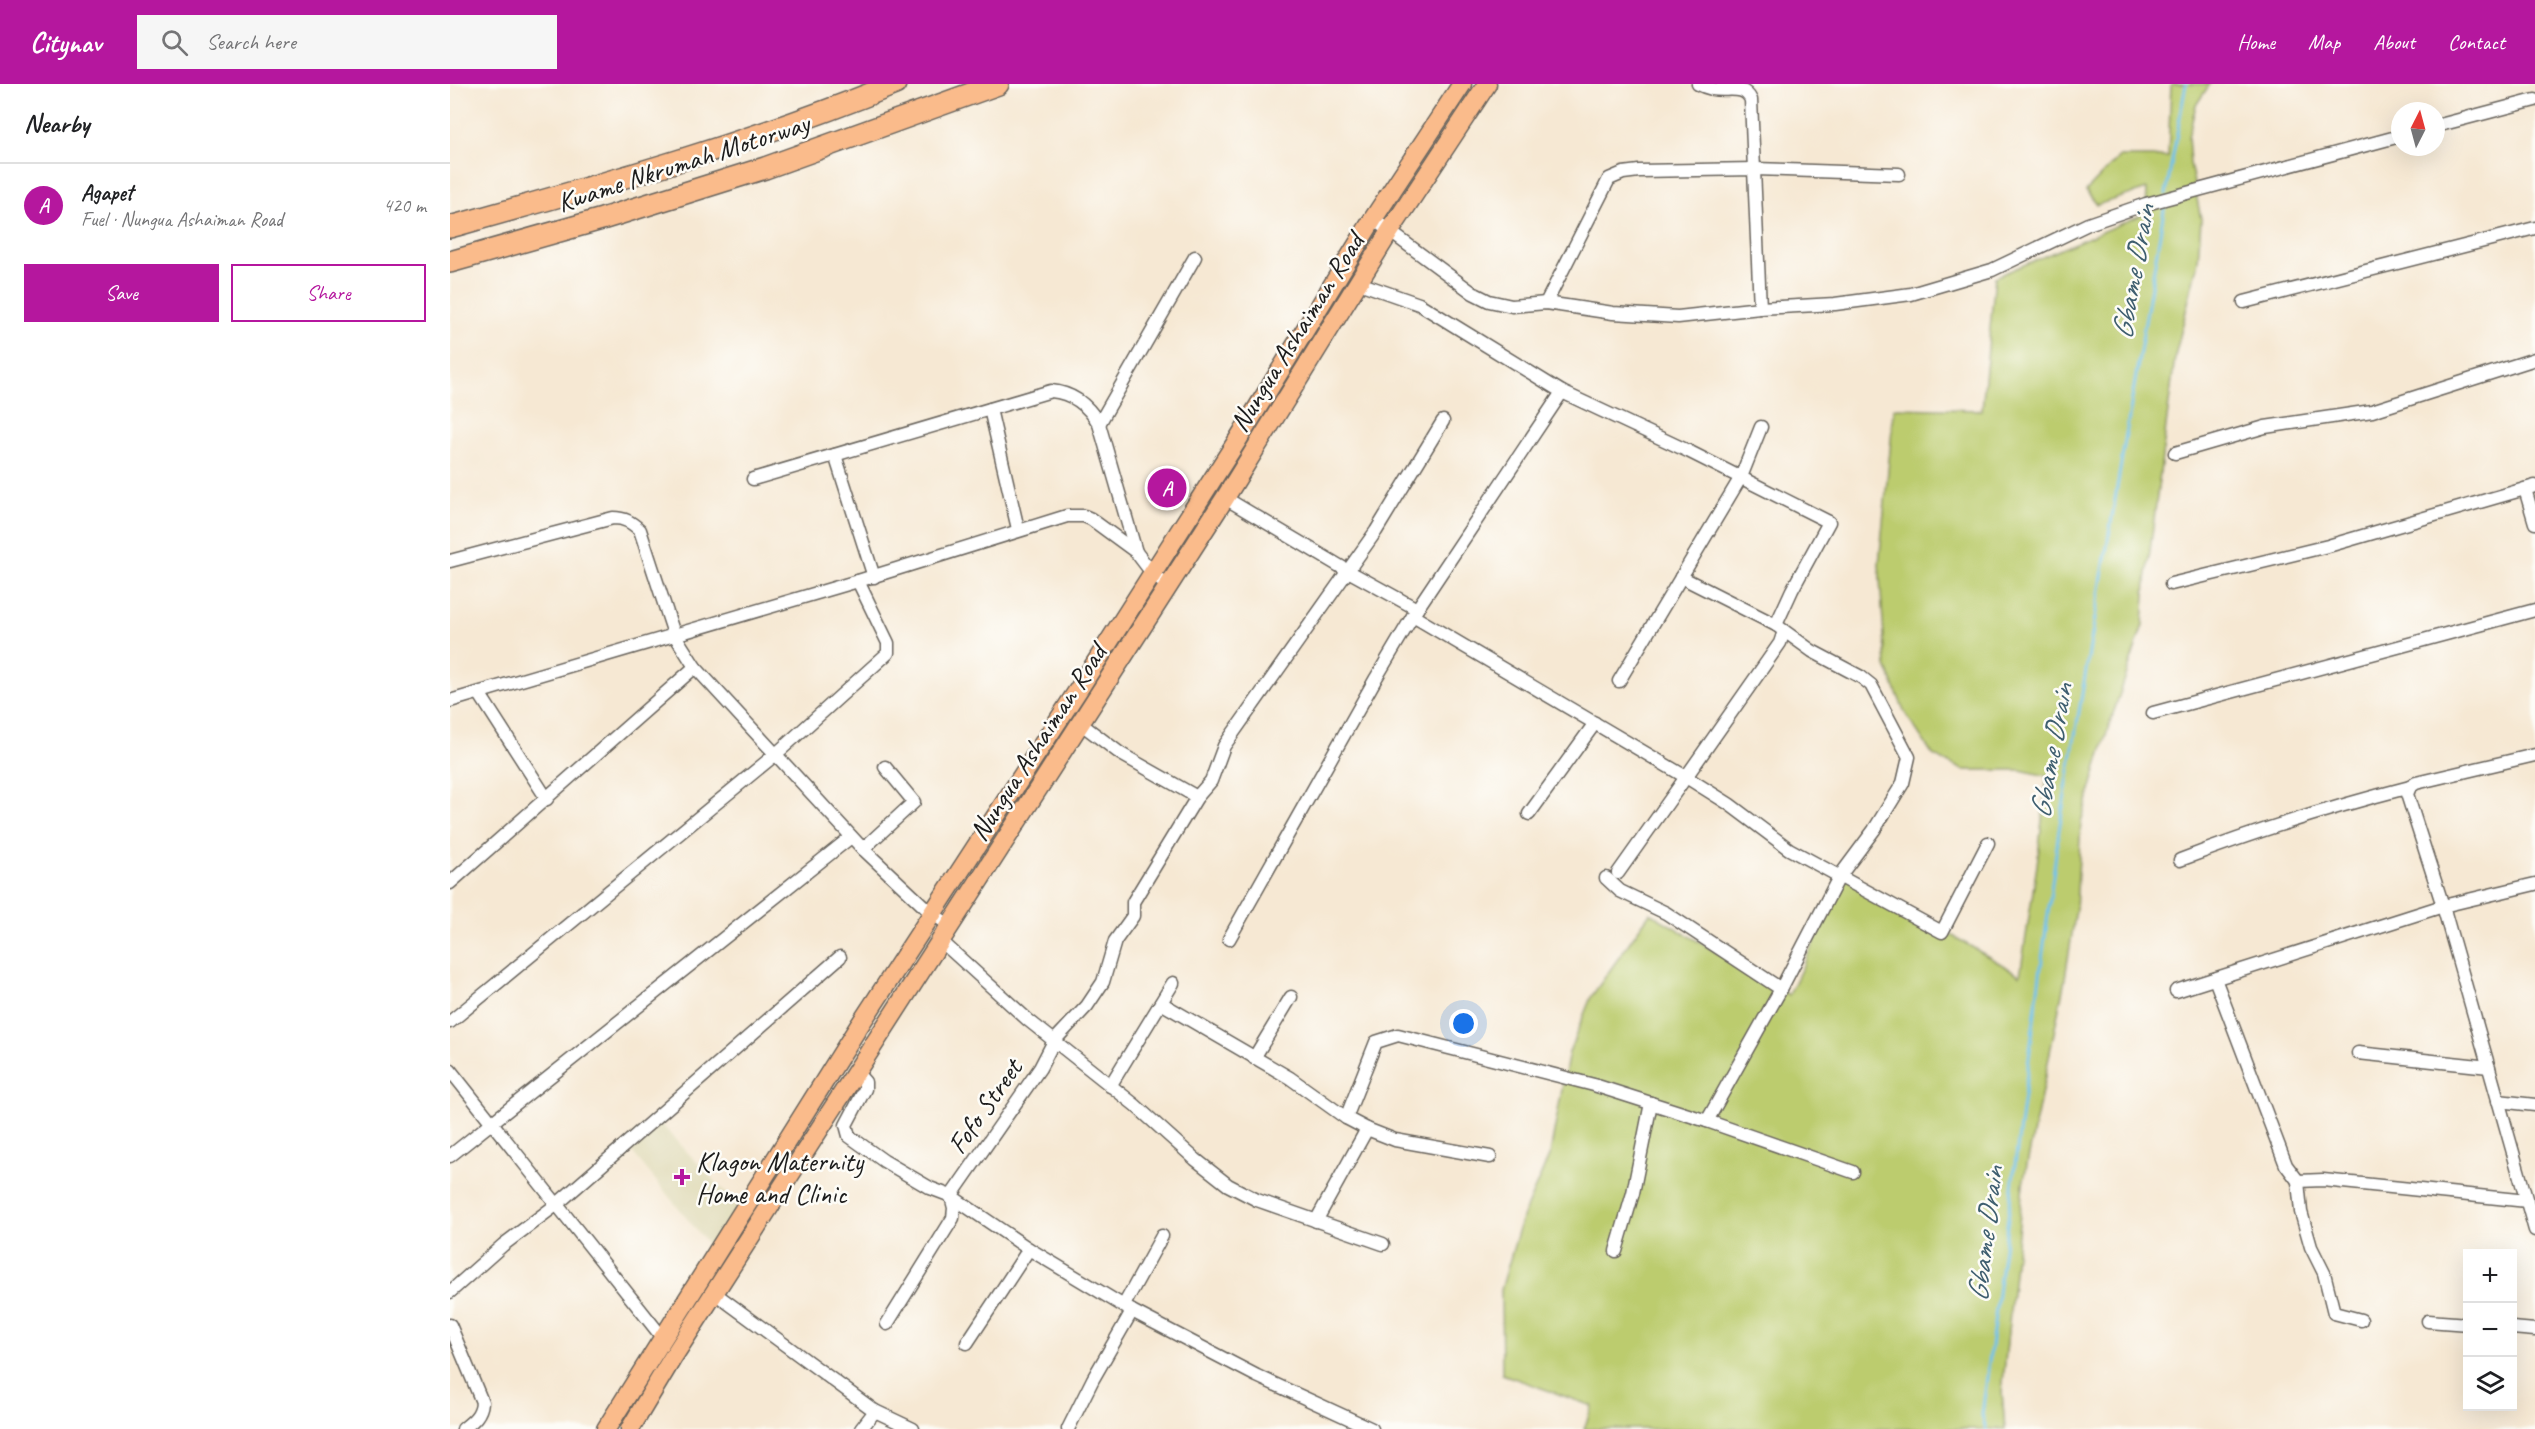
<!DOCTYPE html>
<meta charset="utf-8">
<style>
body{margin:0;font-family:Caveat,sans-serif;background:#f6f6f6;color:#202124}
.controls{position:absolute;right:18px;bottom:18px;display:grid;overflow:hidden;border-radius:0px;box-shadow:0 6px 24px #0002}
.controls button{width:54px;height:54px;display:grid;place-items:center;padding:0;border:0;border-bottom:2px solid #e0e0e0;background:#fff;color:#202124;font:30px sans-serif}
.compass{position:absolute;left:1941px;top:18px;width:54px;height:54px;border-radius:50%;background:#fff;box-shadow:0 6px 24px #0002;rotate:6deg}
.you{position:absolute;left:1014px;top:940px;width:21px;height:21px;margin:-15px;border:4px solid #fff;border-radius:50%;background:#1a73e8;box-shadow:0 0 0 9px #1a73e833}
.badge{display:grid;place-items:center;width:39px;height:39px;border-radius:50%;background:#b5179e;color:#fff;font-size:20px;font-weight:700}
.pin{position:absolute;translate:-50% -50%;border:3px solid #fff;box-shadow:0 2px 6px #0006}
.list{margin:0;padding:0;list-style:none}
h2{display:flex;justify-content:space-between;align-items:center;height:78px;margin:0;padding:0 24px;font-size:26px}
h2 small{font-size:20px;font-weight:400;color:#757577}
.list li{display:grid;grid-template-columns:39px 1fr auto;gap:18px;align-items:center;box-sizing:border-box;height:84px;padding:0 24px;border-top:2px solid #e0e0e0}
.list b{display:block;font-size:22px;white-space:nowrap}
.list p{margin:0;font-size:20px;white-space:nowrap;color:#757577}
.list em{font-size:20px;font-style:normal;color:#757577}
.actions{display:flex;gap:12px;padding:18px 24px}
.actions a{flex:1;padding:14px 0;border:2px solid #b5179e;border-radius:0px;text-align:center;font-size:21px;color:#b5179e}
.actions .main{background:#b5179e;color:#fff}
.icon{flex:none;width:33px;height:33px;fill:none;stroke:currentColor;stroke-width:2;stroke-linecap:round;stroke-linejoin:round}
.map{position:relative;flex:none;width:2085px;height:1345px;overflow:hidden}
header{display:flex;align-items:center;gap:36px;box-sizing:border-box;height:84px;padding:0 30px;background:#b5179e;color:#fff}
header strong{font-size:28px}
nav{display:flex;gap:33px;margin-inline-start:auto;font-size:21px}
.search{width:420px;height:54px;background:#f6f6f6;display:flex;align-items:center;gap:15px;box-sizing:border-box;padding:0 21px;border-radius:0px;color:#757577;font-size:22px}
main{display:flex}
aside{flex:1;background:#fff}
.map>svg:first-child{display:block}
.built{fill:#e1dcba}
.green{fill:#bccc6e;stroke:#6c7445;stroke-width:1.5}
.lines{fill:none;stroke-linecap:round;stroke-linejoin:round}
.stream{stroke:#70c2ec;stroke-width:3}
.minor-casing{stroke:#68635c;stroke-width:15}
.primary-casing{stroke:#68635c;stroke-width:21}
.motorway-casing{stroke:#68635c;stroke-width:24}
.minor{stroke:#fff;stroke-width:12}
.primary{stroke:#fabb8b;stroke-width:18}
.motorway{stroke:#fabb8b;stroke-width:21}
.poi-dot{fill:#b5179e;stroke:#fdfcf7;stroke-width:2}
.labels{text-anchor:middle;stroke-width:5;stroke-linejoin:round;paint-order:stroke}
.street-label{font-size:28px;fill:#1c1c1c;stroke:#fdfcf7}
.poi-label{font-size:28px;fill:#1c1c1c;stroke:#fdfcf7;text-anchor:start}
.water-label{font-size:30px;font-style:italic;fill:#3e5e6f;stroke:#fdfcf7}
</style>
<header>
<strong>Citynav</strong>
<div class="search"><svg class="icon" aria-label="search" viewBox="0 0 24 24"><circle cx="10" cy="10" r="6"/><path d="M15 15l6 6"/></svg>Search here</div>
<nav><a>Home</a><a>Map</a><a>About</a><a>Contact</a></nav>
</header>
<main>
<aside>
<h2>Nearby<small></small></h2>
<ul class="list">
<li><span class="badge">A</span><div><b>Agapet</b><p>Fuel · Nungua Ashaiman Road</p></div><em>420 m</em></li>
</ul>
<div class="actions"><a class="main">Save</a><a>Share</a></div>
</aside>
<div class="map">
<svg width="2085" height="1345" viewBox="0 0 2085 1345">
<rect width="100%" height="100%" fill="#fdfcf7"/>
<filter id="ink" filterUnits="userSpaceOnUse"><feTurbulence type="fractalNoise" baseFrequency=".0167" numOctaves="2"/><feDisplacementMap in="SourceGraphic" scale="12" xChannelSelector="R" yChannelSelector="G"/><feConvolveMatrix kernelMatrix="1 2 1 2 8 2 1 2 1" color-interpolation-filters="sRGB"/></filter>
<filter id="wash" filterUnits="userSpaceOnUse"><feTurbulence type="fractalNoise" baseFrequency=".008" numOctaves="4" result="noise"/><feDisplacementMap in="SourceGraphic" scale="24" xChannelSelector="R" yChannelSelector="G"/><feGaussianBlur stdDeviation="1.35" result="paint"/><feColorMatrix in="noise" values="0 0 0 0 0 0 0 0 0 0 0 0 0 0 0 0 0 1.4 0 .05"/><feComposite in="paint" operator="in"/></filter>
<g filter="url(#wash)">
<rect width="100%" height="100%" fill="#f6e8d3"/>
<polygon class="built" points="210,1039 288,1122 262,1165 179,1064"/>
<polygon class="green" points="1721,0 1760,0 1746,21 1738,53 1740,79 1751,135 1748,177 1725,273 1696,497 1693,541 1658,645 1631,738 1626,825 1614,900 1573,1100 1552,1308 1555,1345 1134,1345 1142,1322 1052,1290 1051,1206 1072,1134 1100,1070 1119,968 1141,913 1200,829 1339,911 1396,790 1570,891 1587,781 1597,692 1570,686 1513,686 1483,671 1455,629 1436,582 1429,480 1444,324 1532,326 1545,193 1696,129 1697,105 1647,121 1636,107 1669,73 1718,73"/>
<g class="lines">
<g class="stream">
<polyline points="1716,110 1736,0"/>
<polyline points="1536,1345 1532,1331 1609,746 1715,120"/>
</g>
</g>
</g>
<g filter="url(#ink)">
<g class="lines">
<g class="minor-casing">
<g id="minor">
<path d="M1248,0C1252,2 1258,4 1262,5C1278,8 1294,0 1301,16L1310,224"/>
<polyline points="1986,42 2085,16"/>
<polyline points="923,135 1023,209 1039,217 1062,222 1096,219 1163,229 1228,233 1310,224 1385,220 1461,210 1542,186 1638,140 1696,120 1950,52"/>
<polyline points="1794,218 2085,144"/>
<polyline points="1096,219 1159,95 1173,89 1189,87 1305,85 1449,90"/>
<polyline points="1112,308 1238,367 1379,438 1342,506 1326,541"/>
<polyline points="540,325 568,445"/>
<polyline points="649,340 745,173"/>
<polyline points="1725,369 1815,343 1922,327 2085,275"/>
<polyline points="385,371 424,493"/>
<path d="M303,395L601,307C623,309 638,321 649,340L686,468"/>
<polyline points="2075,405 2085,439"/>
<polyline points="775,414 898,487 967,525"/>
<path d="M0,477L163,434C175,434 181,438 190,446L224,550L245,583L413,765L481,829L501,842"/>
<polyline points="1721,500 1878,462 2085,402"/>
<polyline points="963,532 1236,693 1168,789"/>
<polyline points="1334,547 1330,559 1236,693 1279,720 1339,765 1492,848 1538,759"/>
<polyline points="1169,597 1291,393 1311,343"/>
<polyline points="29,609 97,715"/>
<polyline points="0,617 408,497 617,432 634,432 641,435 686,468 702,489 718,503"/>
<polyline points="1703,629 2085,526"/>
<polyline points="630,639 671,670 747,713"/>
<polyline points="2085,671 1966,699 1960,703 1957,710 1993,822 2085,1146"/>
<polyline points="1079,730 1145,639"/>
<polyline points="413,765 464,718 435,683"/>
<path d="M1730,776C1806,747 1882,723 1960,703"/>
<polyline points="1156,794 1170,807 1216,829 1331,905 1389,793 1424,746 1453,699 1459,673 1421,601 1411,593 1362,567 1326,541 1231,493"/>
<polyline points="0,799 245,583"/>
<polyline points="779,855 926,594 967,525 1112,308 969,220 909,199"/>
<polyline points="491,857 578,936 685,1021 745,1075 778,1101 807,1116 933,1160"/>
<polyline points="1765,895 1836,1081 1848,1097 1873,1096 2077,1117"/>
<polyline points="1726,907 1993,822 2085,800"/>
<polyline points="711,919 840,994 896,1034 917,1045 945,1056 1040,1073"/>
<polyline points="0,938 326,670 438,569 438,559 408,497"/>
<polyline points="1908,969 2039,983"/>
<polyline points="804,974 841,913"/>
<polyline points="0,986 212,1253"/>
<polyline points="407,989 415,998 415,1005 396,1041 399,1052 434,1077 480,1104 501,1112 579,1165 682,1227 807,1292 922,1345"/>
<polyline points="660,1002 723,899"/>
<polyline points="2048,1017 2085,1021"/>
<polyline points="896,1034 926,958 948,951 1144,1001 1257,1037 1331,905"/>
<polyline points="1257,1037 1403,1088"/>
<polyline points="0,1072 401,753"/>
<polyline points="1848,1097 1851,1128 1861,1163 1874,1189 1884,1229 1911,1236"/>
<polyline points="866,1137 917,1045"/>
<polyline points="1166,1167 1183,1109 1201,1019"/>
<polyline points="267,1207 270,1213 425,1327 463,1345"/>
<polyline points="0,1208 53,1161 106,1121 390,873"/>
<polyline points="674,1221 712,1152"/>
<polyline points="1978,1237 2018,1240"/>
<polyline points="437,1240 503,1134 504,1124 501,1112 590,984 604,957 637,922 653,898 665,857 683,832 683,818 747,713 761,697 774,662 926,447 993,337"/>
<path d="M0,1241L32,1318C31,1331 23,1337 13,1345"/>
<polyline points="2062,1244 2085,1246"/>
<polyline points="517,1259 579,1165"/>
<polyline points="411,1345 425,1327"/>
<polyline points="618,1345 643,1295 682,1227"/>
</g>
</g>
<g class="primary-casing">
<g id="primary">
<polyline points="156,1345 409,942 632,600 787,357 923,135 1012,0"/>
<polyline points="180,1345 223,1273 775,414 940,147 1037,0"/>
</g>
</g>
<g class="motorway-casing">
<g id="motorway">
<path d="M0,143C150,101 301,59 445,0"/>
<polyline points="0,178 152,135 315,84 548,0"/>
</g>
</g>
<use href="#minor" class="minor"/>
<use href="#primary" class="primary"/>
<use href="#motorway" class="motorway"/>
</g>
</g>
<path class="poi-dot" d="M229 1084h6v6h6v6h-6v6h-6v-6h-6v-6h6z"/>
<g class="labels">
<g class="street-label">
<text transform="translate(233 78) rotate(-18)" y="10">Kwame Nkrumah Motorway</text>
<text transform="translate(846 248) rotate(-58)" y="10">Nungua Ashaiman Road</text>
<text transform="translate(587 658) rotate(-57)" y="10">Nungua Ashaiman Road</text>
<text transform="translate(534 1022) rotate(-55)" y="10">Fofo Street</text>
</g>
<g class="poi-label">
<text x="246" y="1087">Klagon Maternity<tspan x="246" dy="32">Home and Clinic</tspan></text>
</g>
<g class="water-label">
<text transform="translate(1683 188) rotate(-80)" y="10">Gbame Drain</text>
<text transform="translate(1601 667) rotate(-80)" y="10">Gbame Drain</text>
<text transform="translate(1535 1150) rotate(-83)" y="10">Gbame Drain</text>
</g>
</g>
</svg>
<div class="controls">
<button>+</button>
<button>−</button>
<button><svg class="icon" aria-label="layers" viewBox="0 0 24 24"><path d="M12 4l9 5-9 5-9-5zM3 14l9 5 9-5"/></svg></button>
</div>
<svg class="compass" viewBox="-18 -18 36 36"><path d="M0-13l5 13h-10z" fill="#e53935"/><path d="M0 13l5-13h-10z" fill="#757577"/></svg>
<div class="you"></div>
<div class="pin badge" style="left:717px;top:404px">A</div>
</div>
</main>
